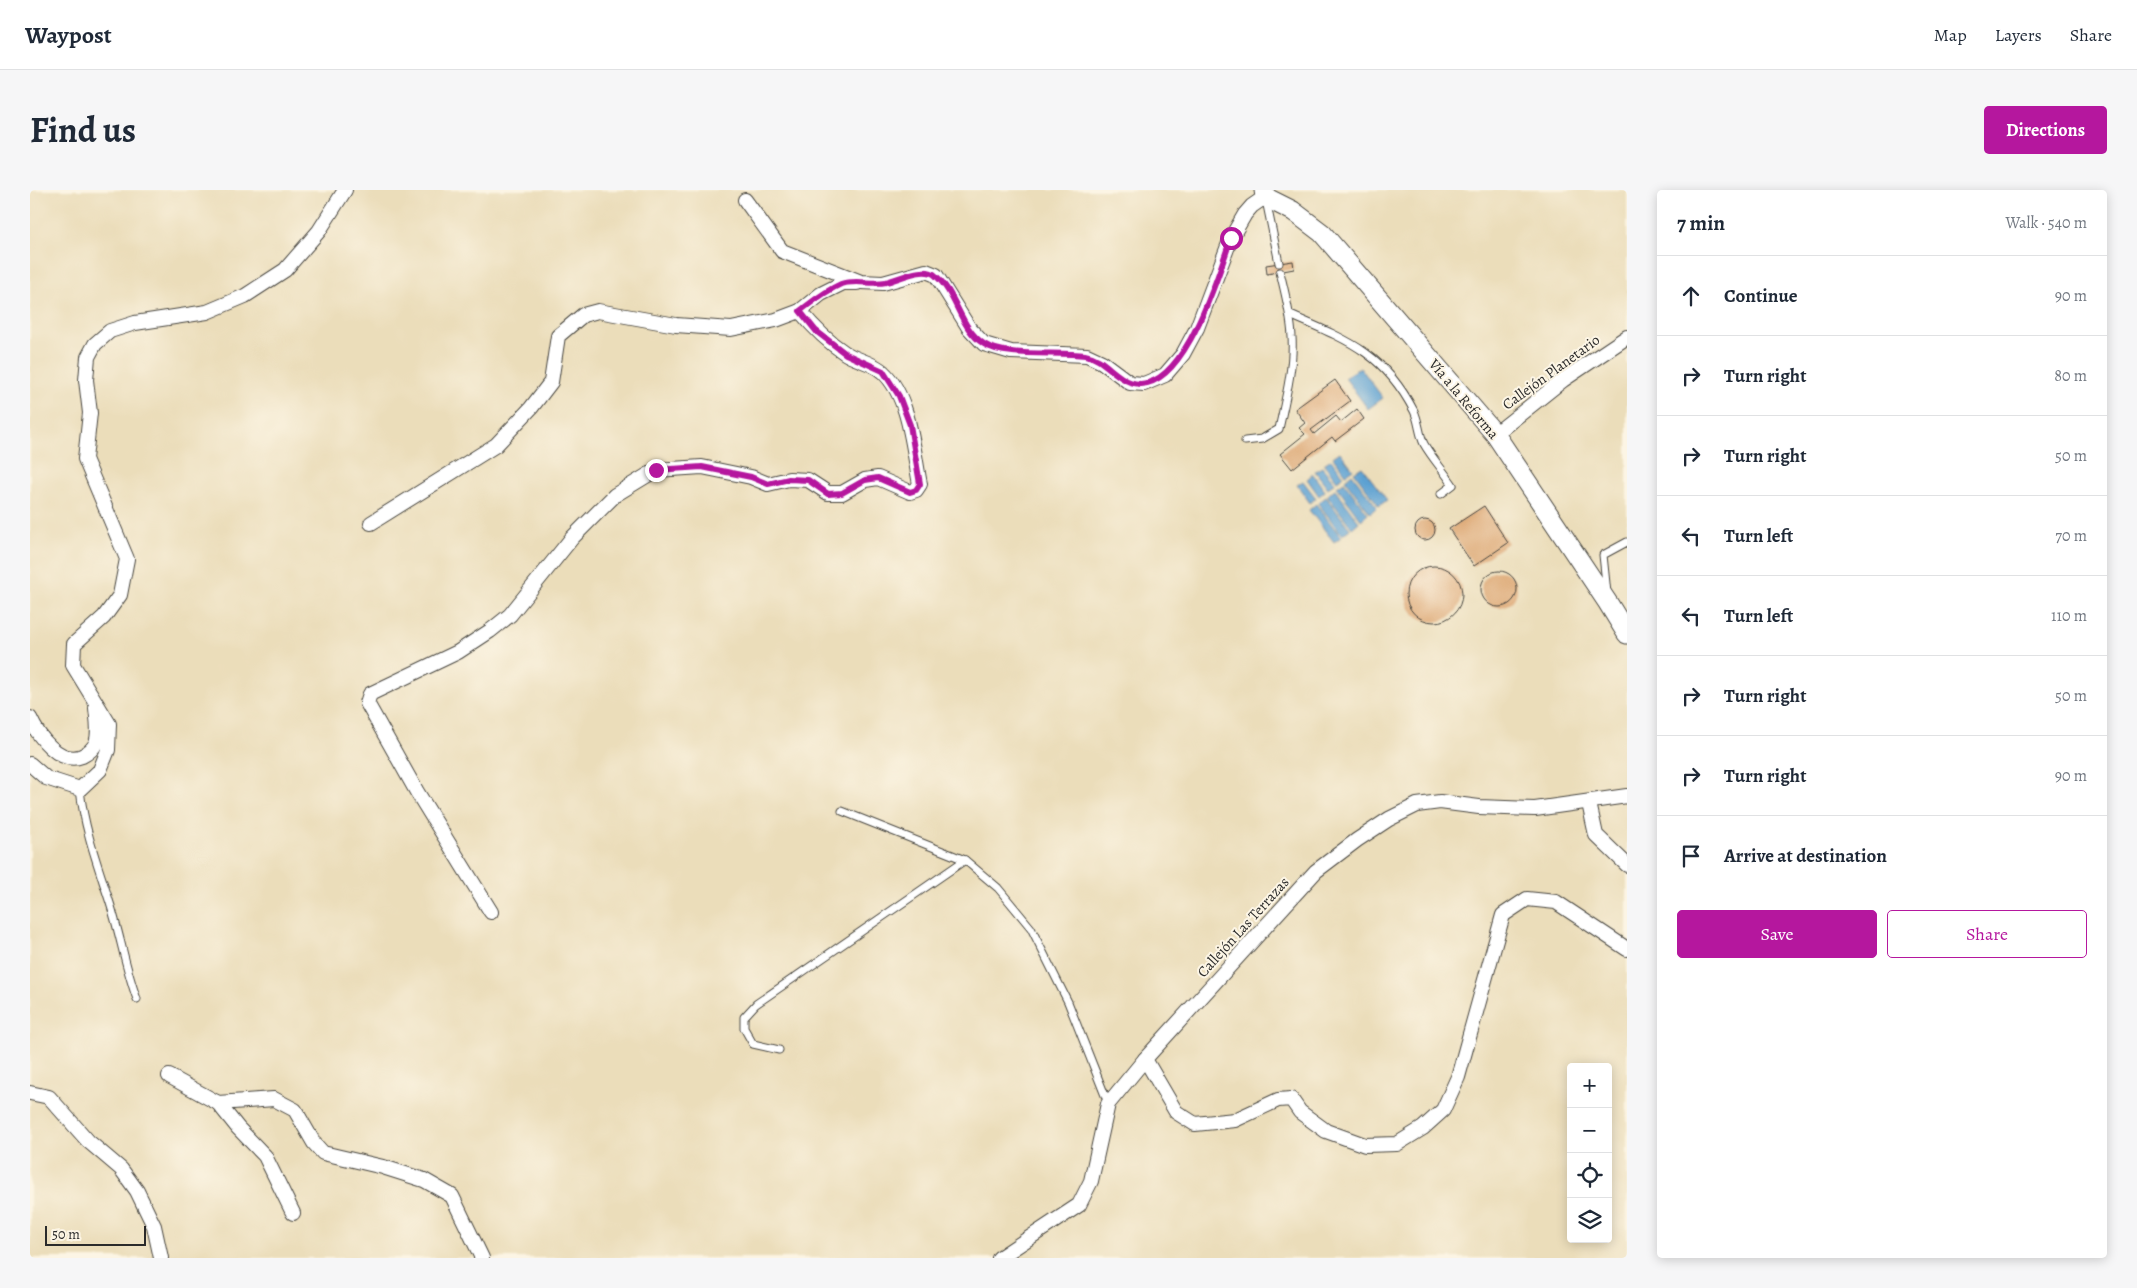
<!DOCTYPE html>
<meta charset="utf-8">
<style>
body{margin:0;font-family:Alegreya,serif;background:#f6f6f7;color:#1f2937}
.controls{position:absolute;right:15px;bottom:15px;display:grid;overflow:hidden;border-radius:5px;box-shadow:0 2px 12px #0003}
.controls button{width:45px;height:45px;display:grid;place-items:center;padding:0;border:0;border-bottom:1px solid #e0e1e3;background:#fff;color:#1f2937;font:25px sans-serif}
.scale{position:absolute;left:15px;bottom:12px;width:101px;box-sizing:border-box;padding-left:5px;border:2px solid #2b2b2b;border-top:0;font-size:14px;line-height:18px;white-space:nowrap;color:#2b2b2b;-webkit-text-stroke:4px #fcf5e5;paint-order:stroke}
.stop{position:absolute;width:15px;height:15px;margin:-11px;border:4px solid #b5179e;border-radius:50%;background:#fff}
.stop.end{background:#b5179e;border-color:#fff;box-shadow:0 1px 5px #0008}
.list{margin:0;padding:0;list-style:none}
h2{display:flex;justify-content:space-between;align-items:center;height:65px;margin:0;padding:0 20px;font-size:21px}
h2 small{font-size:16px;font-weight:400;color:#747a83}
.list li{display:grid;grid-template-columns:32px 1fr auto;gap:15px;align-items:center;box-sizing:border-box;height:80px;padding:0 20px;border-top:1px solid #e0e1e3}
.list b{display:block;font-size:19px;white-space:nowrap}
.list em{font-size:16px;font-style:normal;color:#747a83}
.actions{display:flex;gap:10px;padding:15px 20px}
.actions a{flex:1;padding:11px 0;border:1px solid #b5179e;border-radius:5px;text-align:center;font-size:18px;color:#b5179e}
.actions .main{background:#b5179e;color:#fff}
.icon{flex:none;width:28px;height:28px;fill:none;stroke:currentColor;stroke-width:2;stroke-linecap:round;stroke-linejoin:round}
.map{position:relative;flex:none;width:1597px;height:1068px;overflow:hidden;border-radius:5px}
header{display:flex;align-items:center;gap:30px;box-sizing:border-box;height:70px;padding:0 25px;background:#fff;border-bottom:1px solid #e0e1e3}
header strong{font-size:24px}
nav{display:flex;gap:28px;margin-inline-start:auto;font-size:18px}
.intro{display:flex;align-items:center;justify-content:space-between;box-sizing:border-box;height:120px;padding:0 30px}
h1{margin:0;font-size:35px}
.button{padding:12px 22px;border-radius:5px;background:#b5179e;color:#fff;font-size:18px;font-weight:700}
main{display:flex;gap:30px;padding:0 30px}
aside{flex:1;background:#fff;border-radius:5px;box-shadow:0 2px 12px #0003}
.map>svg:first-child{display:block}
.water{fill:#5da1d2;stroke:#44667e}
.building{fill:#daa16b}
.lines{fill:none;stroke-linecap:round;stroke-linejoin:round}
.lane-casing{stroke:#484640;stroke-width:9}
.street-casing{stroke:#484640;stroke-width:16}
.secondary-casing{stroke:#484640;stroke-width:21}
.lane{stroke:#fff;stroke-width:7}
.street{stroke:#fff;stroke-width:14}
.secondary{stroke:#fff;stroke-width:19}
.route{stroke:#b5179e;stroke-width:6}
.labels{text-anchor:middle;stroke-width:4;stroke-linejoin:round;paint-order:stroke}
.street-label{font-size:15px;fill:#2b2b2b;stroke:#fcf5e5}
</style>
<header>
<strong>Waypost</strong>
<nav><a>Map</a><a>Layers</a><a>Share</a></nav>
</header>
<div class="intro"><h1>Find us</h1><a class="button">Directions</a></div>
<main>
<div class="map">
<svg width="1597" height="1068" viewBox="0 0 1597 1068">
<rect width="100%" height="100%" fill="#fcf5e5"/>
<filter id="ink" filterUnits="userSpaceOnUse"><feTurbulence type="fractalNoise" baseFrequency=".02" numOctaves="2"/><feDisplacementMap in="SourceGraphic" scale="10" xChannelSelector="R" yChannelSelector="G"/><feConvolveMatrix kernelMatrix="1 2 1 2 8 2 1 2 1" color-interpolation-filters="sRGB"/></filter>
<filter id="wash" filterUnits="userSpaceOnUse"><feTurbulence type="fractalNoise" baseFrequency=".0096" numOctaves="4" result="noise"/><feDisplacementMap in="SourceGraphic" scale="20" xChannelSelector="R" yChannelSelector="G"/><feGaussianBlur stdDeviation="1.12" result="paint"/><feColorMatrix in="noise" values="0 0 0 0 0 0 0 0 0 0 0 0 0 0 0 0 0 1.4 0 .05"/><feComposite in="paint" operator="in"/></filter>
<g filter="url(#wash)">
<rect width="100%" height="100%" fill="#ebddba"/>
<g class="water">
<polygon points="1330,177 1353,208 1338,219 1315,188"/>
<polygon points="1310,262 1323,279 1316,284 1303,267"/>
<polygon points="1301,269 1314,286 1307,291 1294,274"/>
<polygon points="1292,277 1305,293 1298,298 1285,281"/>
<polygon points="1332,277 1357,310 1349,316 1324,282"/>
<polygon points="1283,284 1295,301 1289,306 1277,289"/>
<polygon points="1322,284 1347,317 1340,323 1315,290"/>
<polygon points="1273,291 1286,308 1280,313 1267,295"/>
<polygon points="1314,292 1338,324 1331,330 1307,297"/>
<polygon points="1305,299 1329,332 1322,338 1297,305"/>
<polygon points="1296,307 1320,339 1312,345 1288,313"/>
<polygon points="1286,314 1311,347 1304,352 1279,320"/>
</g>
<g id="blocks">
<g class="building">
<polygon points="1263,71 1264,79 1237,84 1236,75"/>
<polygon points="1305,190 1320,211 1281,240 1284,244 1306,226 1311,232 1327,219 1334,229 1305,251 1302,247 1262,279 1250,264 1275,244 1269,238 1275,233 1265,219"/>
<polygon points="1454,316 1478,353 1444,376 1419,339"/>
<circle cx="1395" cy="340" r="10"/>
<circle cx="1404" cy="404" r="28"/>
<circle cx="1469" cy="399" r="18"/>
</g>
</g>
</g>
<g filter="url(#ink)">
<use href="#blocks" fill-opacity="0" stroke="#484640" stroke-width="1"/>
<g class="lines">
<g class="lane-casing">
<g id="lane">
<polyline points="1236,10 1249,73"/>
<path d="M1260,125C1318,150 1354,163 1384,221C1389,231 1389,244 1394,254C1402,268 1414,281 1423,295L1411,304"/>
<path d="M1215,251L1232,249L1249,239C1255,211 1264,176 1262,147C1261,125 1255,103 1250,82"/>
<polyline points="1577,403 1573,365 1597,352"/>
<path d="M50,599C54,638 67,673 79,710C90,743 95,777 107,809"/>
<polyline points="812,621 935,670 968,698 1001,738 1038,812 1078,913"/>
<polyline points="749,860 723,854 714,838 714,827 726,814 935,670"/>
</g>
</g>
<g class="street-casing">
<g id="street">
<polyline points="715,10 752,61 831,92 853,93 896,81 906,85 939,138 954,154 981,162 1057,165 1072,172 1100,193 1114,194 1135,185 1153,164 1167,138 1201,48 1215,24 1222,16 1235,7"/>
<polyline points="1465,244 1533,190 1597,147"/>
<polyline points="341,333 466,255 501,218 521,192 528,146 553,125 568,121 646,135 701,139 746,130 770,121 791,104 813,93 827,93"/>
<path d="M0,528C8,546 29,575 52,566C58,563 63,559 66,553C70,542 67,529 66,518"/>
<polyline points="0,574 16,588 50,599 70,580 78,560 79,534 43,475 44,454 74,427 90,405 97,369 55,269 60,223 56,190 58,167 65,154 80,141 105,133 177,122 215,106 255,80 289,41 315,0"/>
<polyline points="1559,613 1566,645 1597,675"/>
<path d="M461,722L387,602L337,513L340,504L428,462L460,441L480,425L542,348L585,305L626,280L672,277L721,287L738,294L759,289L778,290L798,303H812L835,290L848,288L880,302L886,300L890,294C883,260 880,207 853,182C844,173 826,170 815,163C798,152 783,137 770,121"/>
<polyline points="1115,869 1146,922 1165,934 1205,930 1248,910 1261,909 1270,922 1296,941 1335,955 1367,954 1393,938 1413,920 1428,887 1473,725 1497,709 1526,712 1597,759"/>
<polyline points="139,886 188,913 244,909 265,920 284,953 293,963 353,977 394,990 422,1006 452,1068"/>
<polyline points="0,903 19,907 58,951 91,979 107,1001 124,1036 131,1068"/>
<polyline points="188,913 208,938 235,966 263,1023"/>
<polyline points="969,1068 1049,1015 1061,991 1078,914 1115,869 1286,681 1327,650 1359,629 1387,615 1410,612 1449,617 1505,619 1597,606"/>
</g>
</g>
<g class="secondary-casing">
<polyline id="secondary" points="1234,0 1235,7 1263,21 1292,43 1465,244 1578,413 1597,444"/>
</g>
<use href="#lane" class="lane"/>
<use href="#street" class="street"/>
<use href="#secondary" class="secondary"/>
</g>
</g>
<g class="lines" filter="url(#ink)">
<path class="route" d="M626,280L672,277L721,287L738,294L759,289L778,290L798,304L812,303L835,290L848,288L880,302L886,300L890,294L880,235L869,206L853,181L816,164L786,141L770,121C783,111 795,101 811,94C825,89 842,95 856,92C869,89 895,75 906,86C927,104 930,139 954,154C975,168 1028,161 1055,165C1074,168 1083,186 1100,192C1152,211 1189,82 1201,48"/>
</g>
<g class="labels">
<g class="street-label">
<text transform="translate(1521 182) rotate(-36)" y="5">Callejón Planetario</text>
<text transform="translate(1434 209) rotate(50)" y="5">Vía a la Reforma</text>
<text transform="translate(1213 737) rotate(-48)" y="5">Callejón Las Terrazas</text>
</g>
</g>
</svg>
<div class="controls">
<button>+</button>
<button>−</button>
<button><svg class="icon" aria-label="locate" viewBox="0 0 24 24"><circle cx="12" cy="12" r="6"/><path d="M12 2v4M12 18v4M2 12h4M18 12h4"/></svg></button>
<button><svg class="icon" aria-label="layers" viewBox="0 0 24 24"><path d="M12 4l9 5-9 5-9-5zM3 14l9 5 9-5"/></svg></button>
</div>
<div class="scale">50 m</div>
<div class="stop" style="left:1201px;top:48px"></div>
<div class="stop end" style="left:626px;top:280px"></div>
</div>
<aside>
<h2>7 min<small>Walk · 540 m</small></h2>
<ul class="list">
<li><svg class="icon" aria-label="ahead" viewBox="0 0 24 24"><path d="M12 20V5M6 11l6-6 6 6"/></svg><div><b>Continue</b></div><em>90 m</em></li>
<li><svg class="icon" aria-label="right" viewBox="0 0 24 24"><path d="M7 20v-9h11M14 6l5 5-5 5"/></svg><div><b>Turn right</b></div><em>80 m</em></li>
<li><svg class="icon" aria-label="right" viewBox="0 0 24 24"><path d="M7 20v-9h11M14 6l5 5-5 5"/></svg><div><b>Turn right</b></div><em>50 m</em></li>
<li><svg class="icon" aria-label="left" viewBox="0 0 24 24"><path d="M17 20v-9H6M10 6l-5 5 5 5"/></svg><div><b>Turn left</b></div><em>70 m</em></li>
<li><svg class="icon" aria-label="left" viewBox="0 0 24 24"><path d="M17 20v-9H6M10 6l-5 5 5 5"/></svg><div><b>Turn left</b></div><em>110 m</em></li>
<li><svg class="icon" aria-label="right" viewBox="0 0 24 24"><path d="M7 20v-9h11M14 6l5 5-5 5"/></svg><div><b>Turn right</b></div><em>50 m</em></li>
<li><svg class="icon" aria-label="right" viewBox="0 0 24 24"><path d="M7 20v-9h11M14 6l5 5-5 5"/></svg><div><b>Turn right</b></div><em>90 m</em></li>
<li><svg class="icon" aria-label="arrive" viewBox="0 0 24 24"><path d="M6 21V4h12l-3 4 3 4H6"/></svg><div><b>Arrive at destination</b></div></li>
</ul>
<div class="actions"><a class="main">Save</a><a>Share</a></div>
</aside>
</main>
